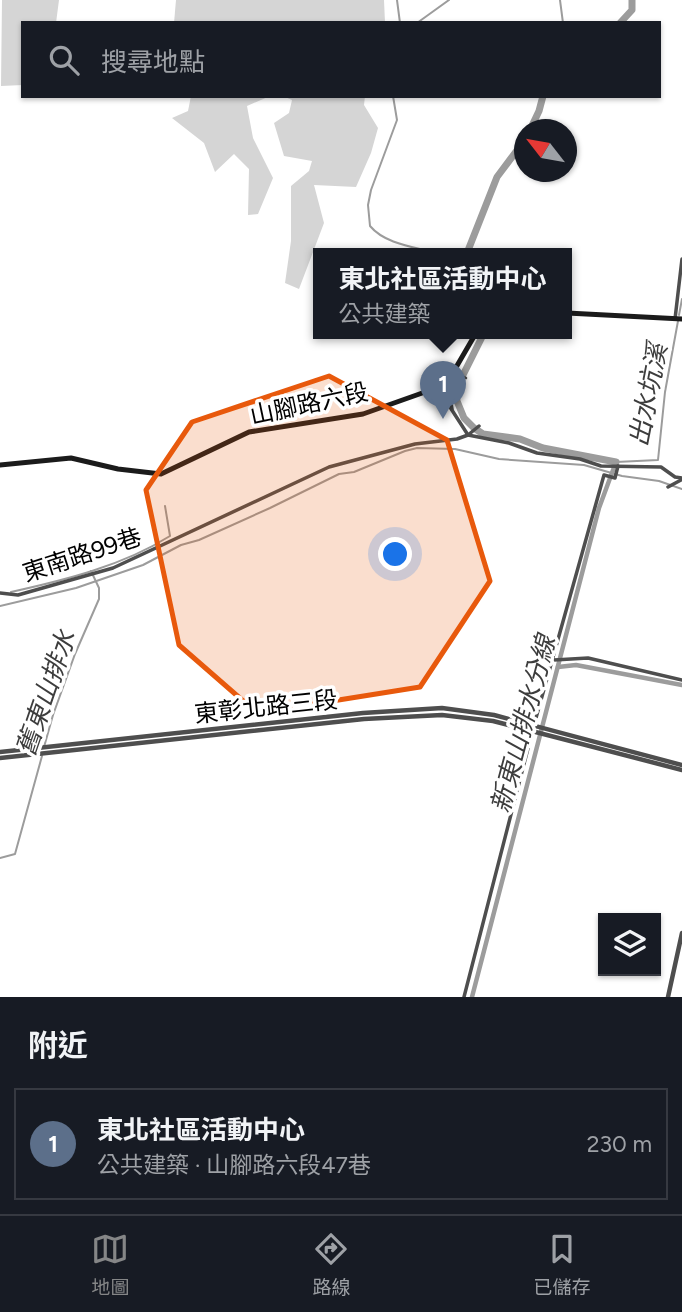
<!DOCTYPE html>
<html lang="zh-TW">
<meta charset="utf-8">
<style>
body{margin:0;font-family:Figtree,"Noto Sans TC",sans-serif;background:#20242c;color:#f1f3f6}
.controls{position:absolute;right:21px;bottom:21px;display:grid;overflow:hidden;border-radius:0px;box-shadow:0 2px 5px #0004}
.controls button{width:63px;height:63px;display:grid;place-items:center;padding:0;border:0;border-bottom:2px solid #363941;background:#171b24;color:#f1f3f6;font:35px sans-serif}
.compass{position:absolute;left:514px;top:119px;width:63px;height:63px;border-radius:50%;background:#171b24;box-shadow:0 2px 5px #0004;rotate:301deg}
.you{position:absolute;left:396px;top:555px;width:24px;height:24px;margin:-18px;border:5px solid #fff;border-radius:50%;background:#1a73e8;box-shadow:0 0 0 10px #1a73e833}
.badge{display:grid;place-items:center;width:46px;height:46px;border-radius:50%;background:#858687;color:#fff;font-size:23px;font-weight:700}
.pin{position:absolute;translate:-50% -58px;filter:drop-shadow(0 2px 4px #0008)}
.pin::after{content:'';position:absolute;top:37px;width:24px;height:21px;background:inherit;clip-path:polygon(0 0,100% 0,50% 100%)}
.popup{position:absolute;left:313px;top:248px;width:259px;height:91px;box-sizing:border-box;display:grid;place-content:center;border-radius:0px;background:#171b24;filter:drop-shadow(0 2px 5px #0005);font-size:23px;white-space:nowrap;color:#9ea1a6}
.popup b{font-size:26px;color:#f1f3f6}
.popup::after{content:'';position:absolute;left:50%;top:100%;margin-left:-14px;border:14px solid transparent;border-top-color:#171b24}
.list{margin:0;padding:0;list-style:none}
h2{display:flex;justify-content:space-between;align-items:center;height:91px;margin:0;padding:0 28px;font-size:30px}
h2 small{font-size:23px;font-weight:400;color:#9ea1a6}
.list li{display:grid;grid-template-columns:46px 1fr auto;gap:21px;align-items:center;box-sizing:border-box;height:112px;margin:0 14px 14px;padding:0 14px;border:2px solid #363941;border-radius:0px}
.list b{display:block;font-size:26px;white-space:nowrap}
.list p{margin:0;font-size:23px;white-space:nowrap;color:#9ea1a6}
.list em{font-size:23px;font-style:normal;color:#9ea1a6}
.icon{flex:none;width:38px;height:38px;fill:none;stroke:currentColor;stroke-width:2;stroke-linecap:round;stroke-linejoin:round}
.map{position:relative;flex:none;width:682px;height:997px;overflow:hidden}
.search{position:absolute;background:#171b24;box-shadow:0 2px 5px #0004;left:21px;right:21px;top:21px;height:77px;display:flex;align-items:center;gap:18px;box-sizing:border-box;padding:0 24px;border-radius:0px;color:#9ea1a6;font-size:26px}
.sheet{height:217px;background:#171b24}
nav{display:flex;justify-content:space-around;align-items:center;box-sizing:border-box;height:98px;border-top:2px solid #363941;background:#171b24;font-size:19px;color:#9ea1a6}
nav a{display:grid;justify-items:center;gap:4px}
nav .on{color:#858687}
.map>svg:first-child{display:block}
.green{fill:#d5d5d5}
.lines{fill:none;stroke-linecap:round;stroke-linejoin:round}
.stream{stroke:#9c9c9c;stroke-width:2}
.canal{stroke:#9c9c9c;stroke-width:4.5}
.river{stroke:#9c9c9c;stroke-width:7}
.pedestrian{stroke:#4e4e4e;stroke-width:2.5}
.minor{stroke:#4e4e4e;stroke-width:3.5}
.tertiary{stroke:#4e4e4e;stroke-width:4.5}
.secondary{stroke:#1b1b1b;stroke-width:5}
.marked{fill:#e8590c;fill-opacity:0.2;stroke:#e8590c;stroke-width:5;stroke-linejoin:round}
.labels{text-anchor:middle;stroke-width:7;stroke-linejoin:round;paint-order:stroke}
.street-label{font-size:24px;fill:#000;stroke:#fff}
.water-label{font-size:26px;font-style:italic;fill:#3d3d3d;stroke:#fff}
</style>
<div class="map">
<svg width="682" height="997" viewBox="0 0 682 997">
<rect width="100%" height="100%" fill="#fff"/>
<g class="green">
<polygon points="2,0 59,0 56,23 23,23 23,85 1,86"/>
<polygon points="176,0 384,0 385,23 174,23"/>
<polygon points="191,96 270,96 247,106 253,138 273,178 258,214 248,215 249,169 234,154 215,172 204,143 172,118 188,111"/>
<polygon points="283,96 365,96 364,105 378,128 371,153 356,187 314,185 324,223 299,289 285,283 291,241 291,186 309,171 312,161 284,156 274,123 289,113 292,100"/>
</g>
<g class="lines">
<g class="stream">
<polyline points="397,0 400,23"/>
<polyline points="560,0 563,23"/>
<polyline points="417,23 449,0"/>
<path d="M393,96L397,120L371,190L368,205L370,226C385,244 414,247 436,253"/>
<polyline points="679,315 682,299"/>
<polyline points="616,462 658,460 665,392 678,321"/>
<path d="M11,592C65,580 122,566 170,536L165,506"/>
<polyline points="0,606 76,588 143,565 181,545 199,540 270,508 339,474 354,472 405,451 417,448 455,449 499,459 584,465 622,476 659,481 682,489"/>
<polyline points="44,747 53,715 75,654 99,599 99,588 91,571"/>
<polyline points="0,858 15,854 42,756"/>
</g>
<g class="canal">
<polyline points="558,667 576,665 682,685"/>
<polyline points="472,997 599,508 616,462"/>
</g>
<g class="river">
<polyline points="620,23 632,10 632,0"/>
<polyline points="530,130 539,111 543,96"/>
<polyline points="467,253 497,177 524,141"/>
<polyline points="484,333 456,389 457,401 464,418 474,428 483,434 520,439 543,448 616,462"/>
</g>
<polyline class="pedestrian" points="453,373 466,378"/>
<g class="minor">
<polyline points="675,319 682,259"/>
<polyline points="447,382 452,409"/>
<polyline points="442,386 448,404 468,435 509,443 537,453 580,459 601,466 661,467 675,477 682,478"/>
<polyline points="668,487 681,480"/>
<polyline points="0,593 18,595 113,568 329,467 415,444 457,439 468,435 479,426"/>
<polyline points="554,660 588,658 682,680"/>
<polyline points="464,997 534,725 604,475 615,478 618,466"/>
</g>
<g class="tertiary">
<polyline points="0,752 363,713 442,708 494,715 682,765"/>
<polyline points="0,758 364,719 442,715 493,721 682,770"/>
<polyline points="668,997 682,933"/>
</g>
<g class="secondary">
<polyline points="567,313 682,319"/>
<polyline points="0,465 71,458 118,469 161,474 249,432 363,414 442,386 451,376 476,333"/>
</g>
</g>
<path class="marked" d="M329,376L447,440L490,581L420,687L257,713L179,645L146,490L192,422Z"/>
<g class="labels">
<g class="street-label">
<text transform="translate(309 404) rotate(-12)" y="8">山腳路六段</text>
<text transform="translate(82 555) rotate(-18)" y="8">東南路99巷</text>
<text transform="translate(266 707) rotate(-6)" y="8">東彰北路三段</text>
</g>
<g class="water-label">
<text transform="translate(648 395) rotate(-79)" y="9">出水坑溪</text>
<text transform="translate(46 693) rotate(-71)" y="9">舊東山排水</text>
<text transform="translate(523 724) rotate(-75)" y="9">新東山排水分線</text>
</g>
</g>
</svg>
<div class="controls">
<button><svg class="icon" aria-label="layers" viewBox="0 0 24 24"><path d="M12 4l9 5-9 5-9-5zM3 14l9 5 9-5"/></svg></button>
</div>
<svg class="compass" viewBox="-18 -18 36 36"><path d="M0-13l5 13h-10z" fill="#e53935"/><path d="M0 13l5-13h-10z" fill="#9ea1a6"/></svg>
<div class="you"></div>
<div class="pin badge" style="left:443px;top:419px;background:#5c6f8a">1</div>
<div class="popup"><b>東北社區活動中心</b>公共建築</div>
<div class="search"><svg class="icon" aria-label="search" viewBox="0 0 24 24"><circle cx="10" cy="10" r="6"/><path d="M15 15l6 6"/></svg>搜尋地點</div>
</div>
<section class="sheet">
<h2>附近<small></small></h2>
<ul class="list">
<li><span class="badge" style="background:#5c6f8a">1</span><div><b>東北社區活動中心</b><p>公共建築 · 山腳路六段47巷</p></div><em>230 m</em></li>
</ul>
</section>
<nav>
<a class="on"><svg class="icon" aria-label="map" viewBox="0 0 24 24"><path d="M3 6l6-2 6 2 6-2v14l-6 2-6-2-6 2zM9 4v14M15 6v14"/></svg>地圖</a>
<a><svg class="icon" aria-label="directions" viewBox="0 0 24 24"><path d="M12 3l9 9-9 9-9-9zM9 14v-3h6M13 9l2 2-2 2"/></svg>路線</a>
<a><svg class="icon" aria-label="saved" viewBox="0 0 24 24"><path d="M7 4h10v16l-5-4-5 4z"/></svg>已儲存</a>
</nav>
